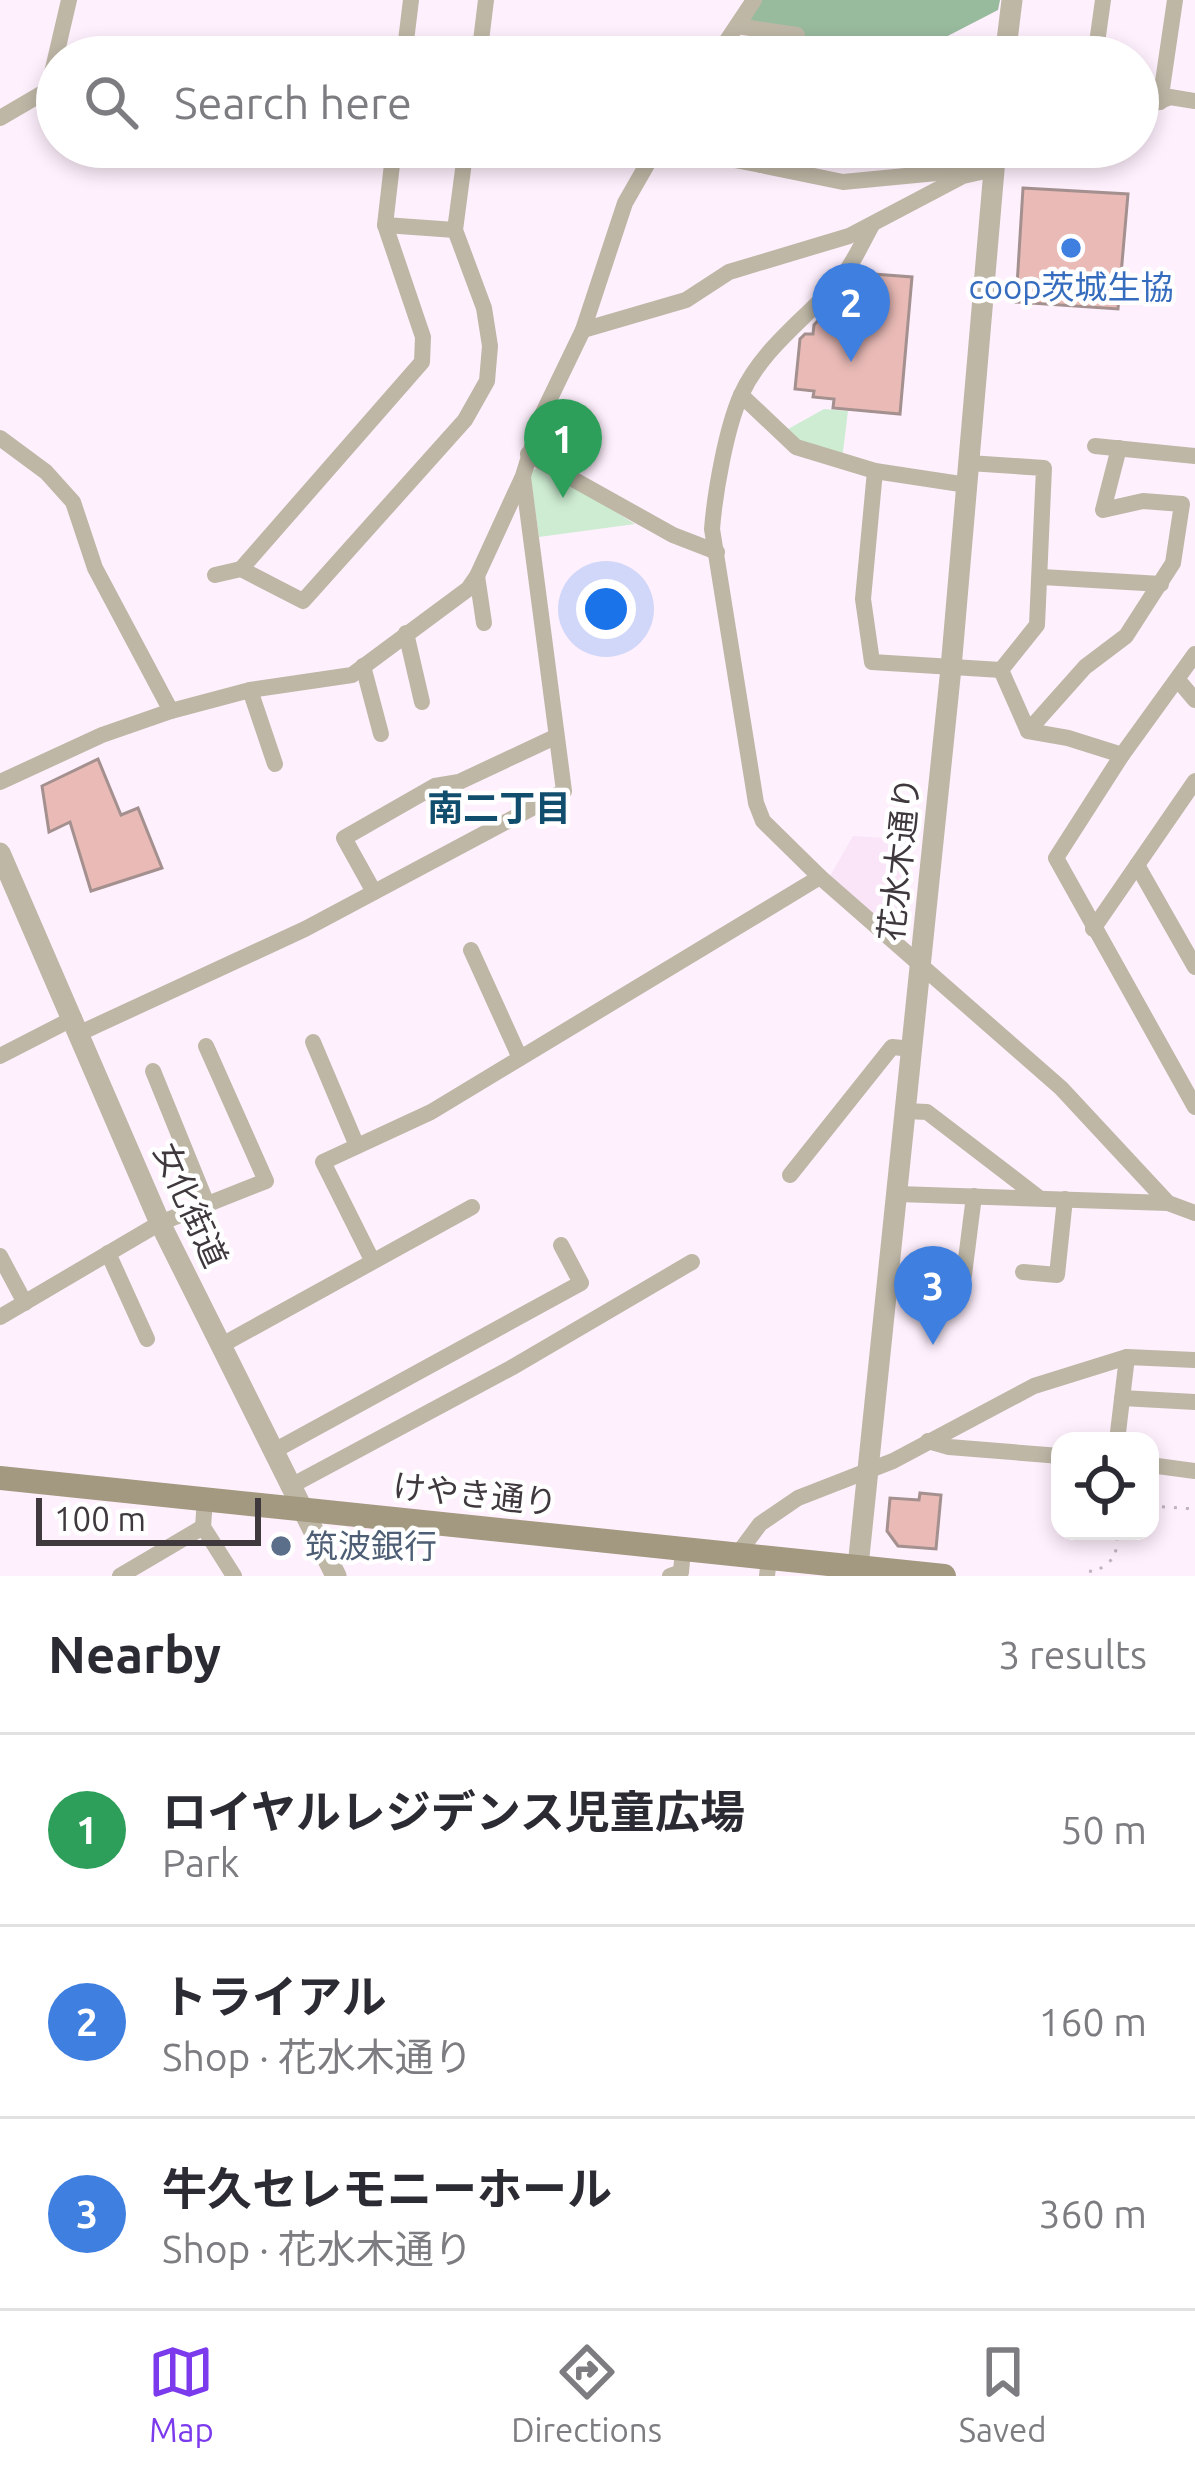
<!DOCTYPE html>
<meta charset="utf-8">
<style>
body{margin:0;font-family:Ubuntu,"Noto Sans JP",sans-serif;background:#f2f2f3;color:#2b2b33}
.controls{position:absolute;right:36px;bottom:36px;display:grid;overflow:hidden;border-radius:24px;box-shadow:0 6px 18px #0003}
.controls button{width:108px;height:108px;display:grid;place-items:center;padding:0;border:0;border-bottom:3px solid #e1e1e2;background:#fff;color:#2b2b33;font:60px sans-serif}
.scale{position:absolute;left:36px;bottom:30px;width:225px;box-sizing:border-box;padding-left:12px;border:6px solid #3f393e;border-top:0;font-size:33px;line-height:42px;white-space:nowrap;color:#3f393e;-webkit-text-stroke:9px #fff;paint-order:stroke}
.you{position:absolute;left:606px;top:609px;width:42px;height:42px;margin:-30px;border:9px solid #fff;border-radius:50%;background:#1a73e8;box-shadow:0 0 0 18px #1a73e833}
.badge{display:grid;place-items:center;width:78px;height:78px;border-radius:50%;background:#7c3aed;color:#fff;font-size:39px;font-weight:700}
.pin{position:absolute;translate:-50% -99px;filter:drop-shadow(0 3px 6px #0008)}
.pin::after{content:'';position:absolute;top:63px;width:42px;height:36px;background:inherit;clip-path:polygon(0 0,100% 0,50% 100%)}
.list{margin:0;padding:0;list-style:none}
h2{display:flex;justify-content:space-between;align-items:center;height:156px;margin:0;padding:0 48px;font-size:51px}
h2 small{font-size:39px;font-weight:400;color:#7c7c81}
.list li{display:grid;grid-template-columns:78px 1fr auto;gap:36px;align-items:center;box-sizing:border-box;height:192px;padding:0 48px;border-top:3px solid #e1e1e2}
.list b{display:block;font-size:45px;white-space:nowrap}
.list p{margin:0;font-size:39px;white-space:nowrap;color:#7c7c81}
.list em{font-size:39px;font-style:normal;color:#7c7c81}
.icon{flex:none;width:66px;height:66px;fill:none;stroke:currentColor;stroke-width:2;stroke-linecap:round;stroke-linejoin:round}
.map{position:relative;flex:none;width:1195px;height:1576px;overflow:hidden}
.search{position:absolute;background:#fff;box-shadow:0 6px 18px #0003;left:36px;right:36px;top:36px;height:132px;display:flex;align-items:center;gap:30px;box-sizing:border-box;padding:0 42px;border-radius:66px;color:#7c7c81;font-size:45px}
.sheet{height:732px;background:#fff}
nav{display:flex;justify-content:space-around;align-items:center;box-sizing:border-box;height:168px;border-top:3px solid #e1e1e2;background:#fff;font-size:33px;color:#7c7c81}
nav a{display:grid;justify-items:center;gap:6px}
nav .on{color:#7c3aed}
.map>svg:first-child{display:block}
.built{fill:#fae4f7}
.green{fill:#cdecd1}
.forest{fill:#98ba9d}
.building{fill:#e9bab6;stroke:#a4918f;stroke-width:3}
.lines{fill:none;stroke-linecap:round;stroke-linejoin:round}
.path{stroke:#c0b4bf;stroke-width:3;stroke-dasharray:3 9;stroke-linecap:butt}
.minor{stroke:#beb7a6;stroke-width:16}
.tertiary{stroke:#beb7a6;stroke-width:21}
.secondary{stroke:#a39980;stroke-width:24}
.shop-dot{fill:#3f7fe0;stroke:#fff;stroke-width:4.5}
.service-dot{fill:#5c6f8a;stroke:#fff;stroke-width:4.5}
.labels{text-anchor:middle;stroke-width:9;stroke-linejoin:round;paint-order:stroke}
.shop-label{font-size:33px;fill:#366cbe;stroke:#fff}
.street-label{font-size:33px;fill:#3f393e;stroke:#fff}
.service-label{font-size:33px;fill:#4e5e75;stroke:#fff;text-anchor:start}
.neighbourhood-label{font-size:36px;font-weight:bold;fill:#114e6e;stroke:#fff}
</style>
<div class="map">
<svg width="1195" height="1576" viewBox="0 0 1195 1576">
<rect width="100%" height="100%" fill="#fff0fd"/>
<polygon class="built" points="890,813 914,815 902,944 830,876 853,836 886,838"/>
<g class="green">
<polygon points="824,409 848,411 842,460 781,433"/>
<polygon points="541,466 635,524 539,537 530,472"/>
</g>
<polygon class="forest" points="762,0 1000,0 998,10 907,57 877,52 874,57 868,57 800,40 750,20"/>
<g class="building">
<polygon points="1023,188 1128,194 1118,309 1016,302"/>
<polygon points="860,273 912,277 900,414 833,408 834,399 813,397 814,391 795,389 800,339 805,334 813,334 814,325 824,314 831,315 837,301 849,303 851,286"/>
<polygon points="98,759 121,815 138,808 162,868 91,891 70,822 49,832 42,786"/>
<polygon points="920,1493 941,1495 936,1549 898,1546 887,1531 890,1498 919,1500"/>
</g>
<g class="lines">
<g class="path">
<polyline points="1150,1506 1195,1509"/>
<polyline points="1089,1571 1096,1572 1115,1557 1118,1531"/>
</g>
<g class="minor">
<polyline points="737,26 797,35 791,57"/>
<polyline points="881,50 907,57"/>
<polyline points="404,57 411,0"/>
<polyline points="479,57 486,0"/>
<polyline points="716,57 754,0"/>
<polyline points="1095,57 1103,0"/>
<polyline points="1160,102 1175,0"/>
<polyline points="1138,110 1170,97 1195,101"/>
<polyline points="0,118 48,90 69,0"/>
<polyline points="394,147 385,225 423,337 422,362 241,569 303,601 465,420 487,381 490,346 484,308 455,230 466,147"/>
<polyline points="654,152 698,153 761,165 766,147"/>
<polyline points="761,165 843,182 968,170"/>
<polyline points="385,225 455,230"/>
<polyline points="583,330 686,300 729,272 849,236 963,176 994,169"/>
<path d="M741,395C762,349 802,322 835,285C851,268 860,247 871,227"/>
<polyline points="0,438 46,472 73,502 95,568 171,711"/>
<polyline points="1095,446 1195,456"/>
<polyline points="528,454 673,535 717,552"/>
<polyline points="969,463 1044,468 1037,625 1001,670"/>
<polyline points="875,471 863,599 872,662 1001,670"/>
<path d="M967,485L875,471L796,447L741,395C726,429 715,492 712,529L756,803L763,821L820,877L1061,1088L1168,1203L1195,1213"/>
<polyline points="215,575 241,569"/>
<polyline points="477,576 484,623"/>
<polyline points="1042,577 1161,584"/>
<polyline points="406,633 422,702"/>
<polyline points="1195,654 1122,755 1056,858 1195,1107"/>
<polyline points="363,666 381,734"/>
<polyline points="1001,670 1028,731 1068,738 1122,755"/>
<polyline points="1178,680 1195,700"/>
<polyline points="250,690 275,764"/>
<polyline points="1028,731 1085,667 1126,636 1173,563 1182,504 1143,501 1103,510 1119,448"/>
<polyline points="0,782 102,735 171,711 250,690 352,675 468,589 477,576 523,476 542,415 583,330 625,203 657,147"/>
<polyline points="1137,865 1195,967"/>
<polyline points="374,892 344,838 435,786 459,782 555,737"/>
<polyline points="1093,929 1195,781"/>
<polyline points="471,950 520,1058"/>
<polyline points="80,1033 305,929 564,791 523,477"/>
<polyline points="313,1042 357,1146"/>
<polyline points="0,1056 74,1018"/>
<polyline points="153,1071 207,1204"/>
<polyline points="906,1111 927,1112 1038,1197"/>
<polyline points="790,1175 892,1047 913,1049"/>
<polyline points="898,1194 1168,1203"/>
<polyline points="108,1253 147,1339"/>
<polyline points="0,1256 25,1303"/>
<polyline points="372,1260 323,1162 431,1112 820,877"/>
<polyline points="1023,1272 1057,1275 1065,1199"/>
<polyline points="964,1275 974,1196"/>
<polyline points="0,1317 160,1223 266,1181 206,1046"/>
<polyline points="220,1346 472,1207"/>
<polyline points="1122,1398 1195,1402"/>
<polyline points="928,1441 949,1447 1060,1456"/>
<polyline points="1117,1441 1127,1357"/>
<polyline points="272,1452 581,1283 561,1245"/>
<polyline points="1150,1465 1195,1471"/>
<polyline points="289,1487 511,1368 692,1262"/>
<polyline points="205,1499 203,1527 234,1576"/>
<polyline points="737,1555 760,1524 798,1498 893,1461 1034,1386 1127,1357 1195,1360"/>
<polyline points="120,1576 203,1527"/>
<polyline points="670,1576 681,1572 683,1549"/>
<polyline points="767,1576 769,1558"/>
</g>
<g class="tertiary">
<polyline points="1005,57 1012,0"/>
<polyline points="0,853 160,1223 336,1576"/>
<polyline points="857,1576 951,668 996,147"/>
</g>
<polyline class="secondary" points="0,1478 944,1576"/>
</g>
<circle class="shop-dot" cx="1071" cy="248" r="12"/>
<circle class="service-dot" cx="281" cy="1546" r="12"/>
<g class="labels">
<g class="shop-label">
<text x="1071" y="299">coop茨城生協</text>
</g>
<g class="street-label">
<text transform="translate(899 859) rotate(-84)" y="12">花水木通り</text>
<text transform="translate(191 1205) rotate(66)" y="12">女化街道</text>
<text transform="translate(475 1494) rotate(6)" y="12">けやき通り</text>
</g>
<g class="service-label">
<text x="305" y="1558">筑波銀行</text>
</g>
<g class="neighbourhood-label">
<text x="499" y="821">南二丁目</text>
</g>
</g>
</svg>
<div class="controls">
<button><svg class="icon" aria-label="locate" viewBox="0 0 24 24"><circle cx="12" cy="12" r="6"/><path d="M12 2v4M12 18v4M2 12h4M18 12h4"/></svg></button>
</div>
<div class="scale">100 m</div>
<div class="you"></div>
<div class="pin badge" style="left:563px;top:498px;background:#2e9e5b">1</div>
<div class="pin badge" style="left:851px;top:362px;background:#3f7fe0">2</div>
<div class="pin badge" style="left:933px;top:1345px;background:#3f7fe0">3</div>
<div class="search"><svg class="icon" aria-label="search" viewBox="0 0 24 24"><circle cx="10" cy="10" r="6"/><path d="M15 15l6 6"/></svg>Search here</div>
</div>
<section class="sheet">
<h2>Nearby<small>3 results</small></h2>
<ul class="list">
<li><span class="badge" style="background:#2e9e5b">1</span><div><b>ロイヤルレジデンス児童広場</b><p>Park</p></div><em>50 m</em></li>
<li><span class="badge" style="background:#3f7fe0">2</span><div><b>トライアル</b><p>Shop · 花水木通り</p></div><em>160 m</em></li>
<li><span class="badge" style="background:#3f7fe0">3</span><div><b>牛久セレモニーホール</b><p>Shop · 花水木通り</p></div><em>360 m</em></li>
</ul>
</section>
<nav>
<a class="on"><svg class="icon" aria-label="map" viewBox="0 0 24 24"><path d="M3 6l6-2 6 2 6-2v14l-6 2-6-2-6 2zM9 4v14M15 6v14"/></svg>Map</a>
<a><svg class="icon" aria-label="directions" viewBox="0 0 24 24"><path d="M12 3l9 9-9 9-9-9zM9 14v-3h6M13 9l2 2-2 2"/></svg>Directions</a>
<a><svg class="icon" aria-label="saved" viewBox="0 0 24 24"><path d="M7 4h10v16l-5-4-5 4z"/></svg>Saved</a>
</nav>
